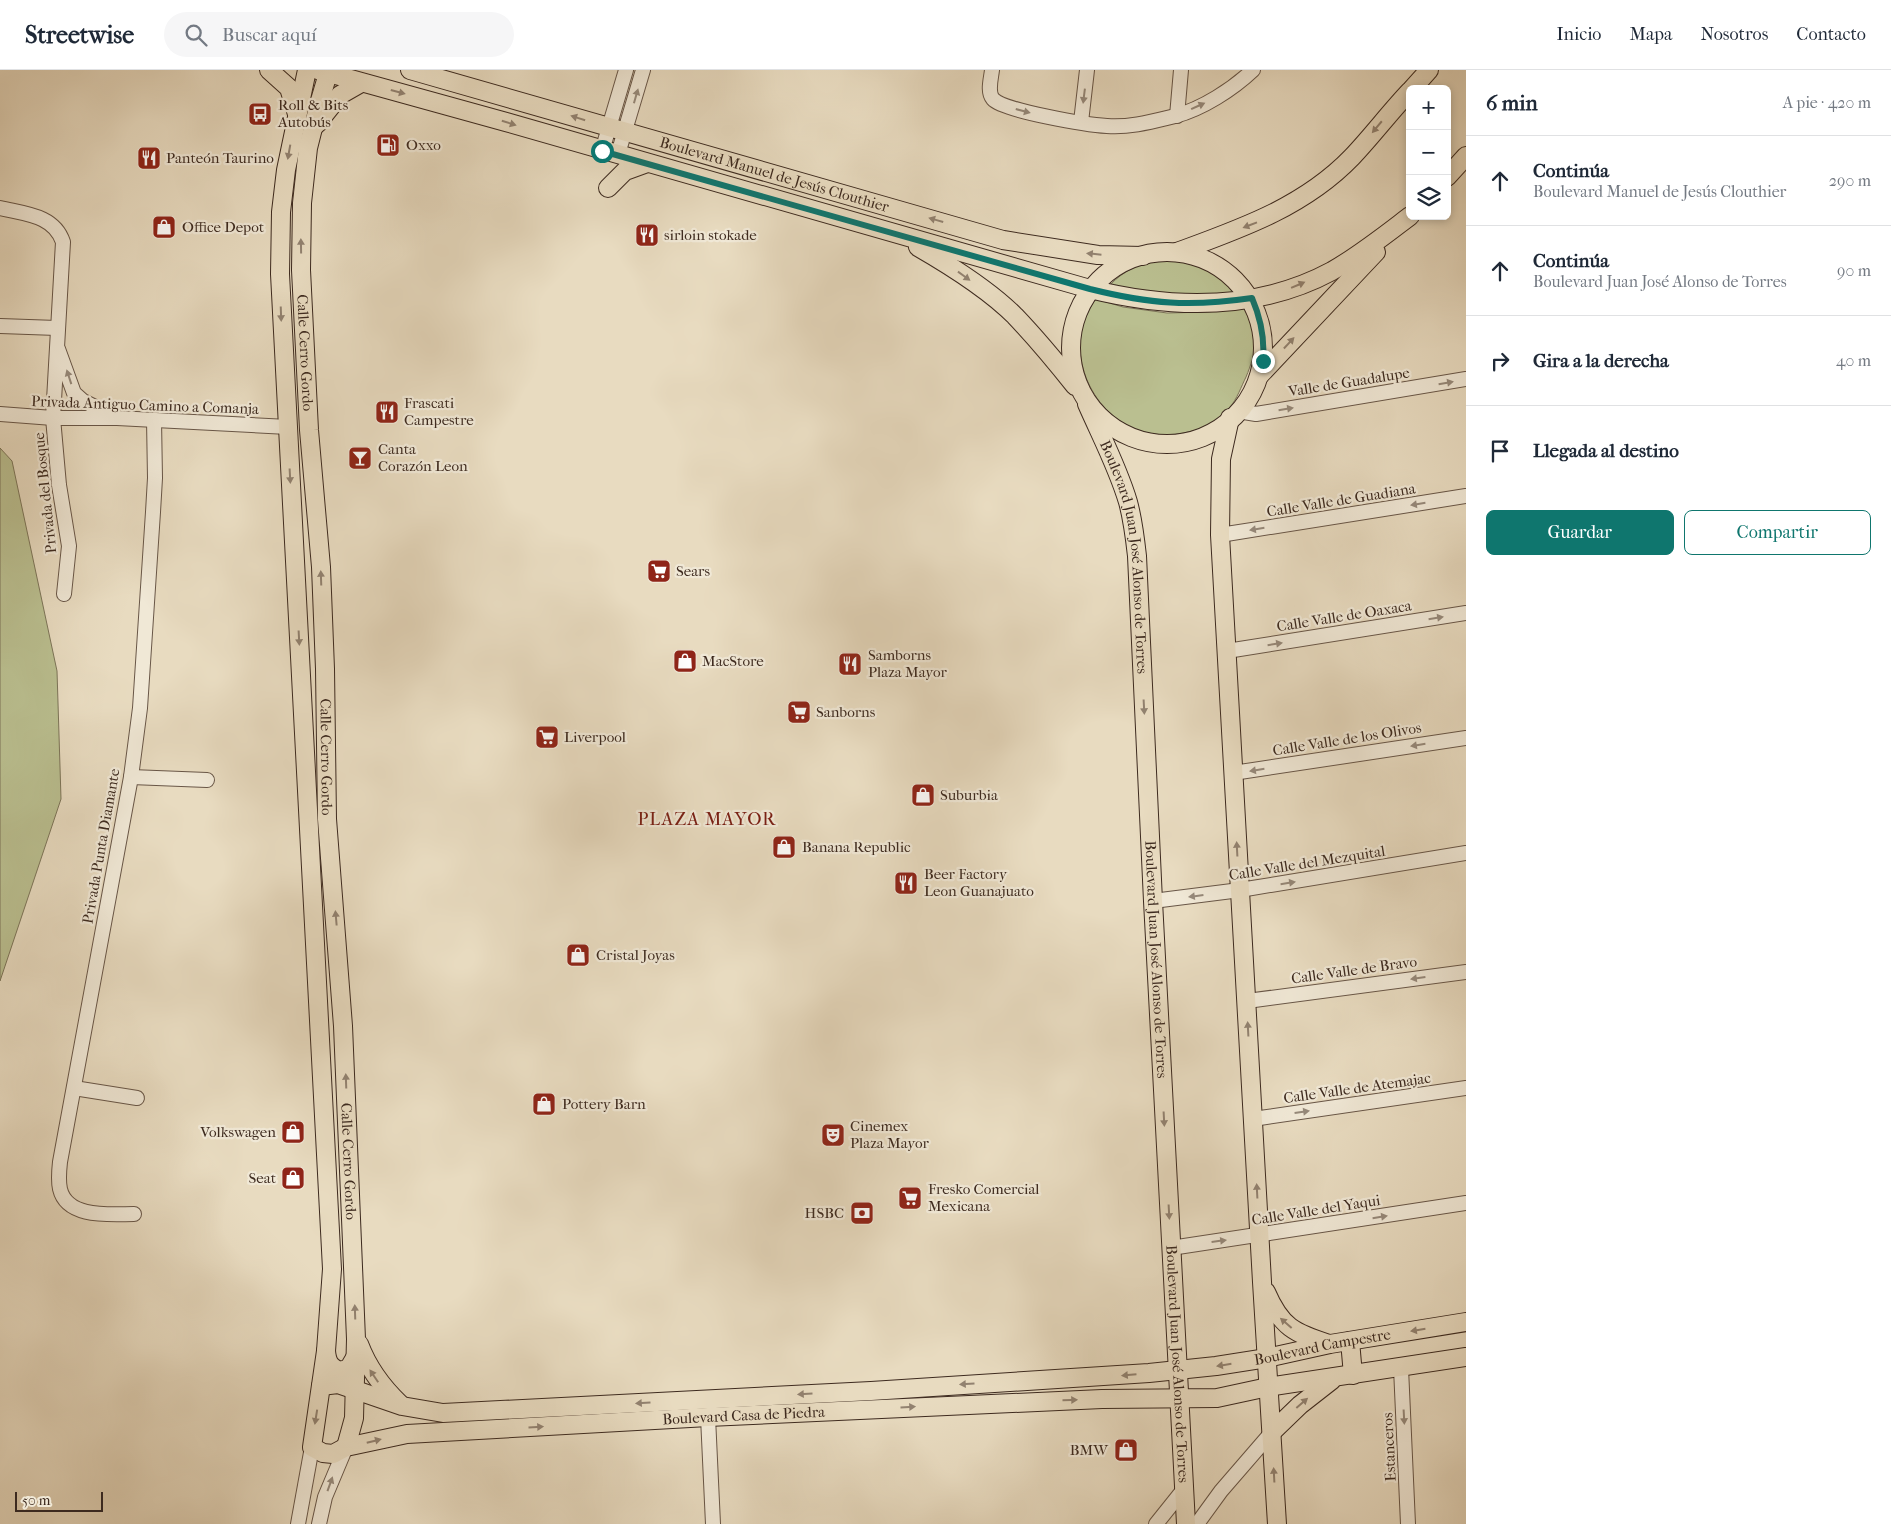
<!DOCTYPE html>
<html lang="es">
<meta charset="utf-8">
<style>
body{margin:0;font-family:"IM FELL French Canon",serif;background:#f6f6f7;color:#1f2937}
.controls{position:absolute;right:15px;top:15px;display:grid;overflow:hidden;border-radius:8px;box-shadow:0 2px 8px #0003}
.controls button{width:45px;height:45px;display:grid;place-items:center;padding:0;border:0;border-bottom:1px solid #e0e1e3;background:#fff;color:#1f2937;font:25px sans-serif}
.scale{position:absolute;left:15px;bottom:12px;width:88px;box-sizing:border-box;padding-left:5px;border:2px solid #3d2a1f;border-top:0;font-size:14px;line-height:18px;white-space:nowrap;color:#3d2a1f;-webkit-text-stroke:4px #f0e8d6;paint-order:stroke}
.stop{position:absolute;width:15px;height:15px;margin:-11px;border:4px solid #0f766e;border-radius:50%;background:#fff}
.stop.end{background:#0f766e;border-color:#fff;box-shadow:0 1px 5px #0008}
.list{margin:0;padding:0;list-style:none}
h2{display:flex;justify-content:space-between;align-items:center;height:65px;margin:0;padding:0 20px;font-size:21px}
h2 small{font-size:16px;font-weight:400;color:#747a83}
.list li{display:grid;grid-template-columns:32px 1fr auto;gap:15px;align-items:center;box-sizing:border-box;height:90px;padding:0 20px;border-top:1px solid #e0e1e3}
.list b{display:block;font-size:19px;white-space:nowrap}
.list p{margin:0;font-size:16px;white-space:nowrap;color:#747a83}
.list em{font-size:16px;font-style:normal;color:#747a83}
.actions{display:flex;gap:10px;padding:15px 20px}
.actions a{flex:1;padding:11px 0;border:1px solid #0f766e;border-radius:8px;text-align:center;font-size:18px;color:#0f766e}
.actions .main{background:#0f766e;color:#fff}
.icon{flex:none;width:28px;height:28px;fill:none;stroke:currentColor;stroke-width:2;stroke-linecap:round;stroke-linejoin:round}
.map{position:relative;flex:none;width:1466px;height:1454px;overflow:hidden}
header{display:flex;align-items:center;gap:30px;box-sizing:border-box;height:70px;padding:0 25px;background:#fff;border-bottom:1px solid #e0e1e3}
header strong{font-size:24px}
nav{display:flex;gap:28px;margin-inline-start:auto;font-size:18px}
.search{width:350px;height:45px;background:#f6f6f7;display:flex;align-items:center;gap:12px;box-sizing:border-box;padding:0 18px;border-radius:28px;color:#747a83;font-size:19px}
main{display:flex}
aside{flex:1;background:#fff}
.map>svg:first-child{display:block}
.green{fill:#babf90;stroke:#7c7458}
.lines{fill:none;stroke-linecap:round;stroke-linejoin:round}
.minor-casing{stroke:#685647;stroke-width:16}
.major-casing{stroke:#3d2a1f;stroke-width:20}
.minor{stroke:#f0e8d6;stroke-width:14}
.major{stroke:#e8dbc0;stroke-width:18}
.oneway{fill:#928270}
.oneway2{fill:#96897a}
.route{stroke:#0f766e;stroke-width:6}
.labels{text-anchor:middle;stroke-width:4.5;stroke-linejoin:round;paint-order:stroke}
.poi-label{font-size:15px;fill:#3d2a1f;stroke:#f0e8d6;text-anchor:start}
.street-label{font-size:15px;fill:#3d2a1f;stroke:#f0e8d6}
.quarter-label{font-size:18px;letter-spacing:1px;fill:#7a1f14;stroke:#f0e8d6}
</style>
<header>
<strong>Streetwise</strong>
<div class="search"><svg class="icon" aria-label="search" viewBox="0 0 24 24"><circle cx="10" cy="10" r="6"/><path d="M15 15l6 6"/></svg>Buscar aquí</div>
<nav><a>Inicio</a><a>Mapa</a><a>Nosotros</a><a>Contacto</a></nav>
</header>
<main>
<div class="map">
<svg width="1466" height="1454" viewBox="0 0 1466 1454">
<rect width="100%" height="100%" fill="#e8dbc0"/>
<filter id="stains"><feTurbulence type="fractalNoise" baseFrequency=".004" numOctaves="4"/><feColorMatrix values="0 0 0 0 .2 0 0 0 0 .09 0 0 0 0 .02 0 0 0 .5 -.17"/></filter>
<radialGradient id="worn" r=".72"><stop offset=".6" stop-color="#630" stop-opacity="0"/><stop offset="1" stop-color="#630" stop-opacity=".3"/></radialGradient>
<g class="green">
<path d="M1162,189C1194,190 1208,195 1233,217L1234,221L1231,223L1196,225L1151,223L1110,215C1124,200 1141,193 1162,189Z"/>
<path d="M1096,229L1123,237L1167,243L1207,242L1247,238C1260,262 1256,283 1246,307C1241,317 1237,329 1230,337C1220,351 1204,359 1188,362C1171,366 1152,366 1135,359C1086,339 1062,272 1096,229Z"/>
<polygon points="0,378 12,391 57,601 61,729 0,911"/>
</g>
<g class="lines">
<g class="minor-casing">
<g id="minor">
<path d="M992,0C991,9 987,22 993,29C1003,41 1089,55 1107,56C1129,58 1154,51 1175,46C1202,39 1233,19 1253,0"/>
<polyline points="1177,46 1181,0"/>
<polyline points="1081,52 1087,0"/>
<polyline points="602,81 626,0"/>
<polyline points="618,84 643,0"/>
<path d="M0,138C25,144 54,145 63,172L53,348L59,415L69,476L64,524"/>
<polyline points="0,256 57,258"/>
<polyline points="58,279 74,323 83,331 111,345"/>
<polyline points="1238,341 1256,344 1466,309"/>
<polyline points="0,344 53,348 117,348 288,357"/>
<polyline points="1220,465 1466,426"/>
<polyline points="1227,581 1466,543"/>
<polyline points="1233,703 1466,668"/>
<polyline points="131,707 207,710"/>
<polyline points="1153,831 1240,820 1466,783"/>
<polyline points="1247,931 1466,902"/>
<polyline points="74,1018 137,1028"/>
<polyline points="1253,1049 1466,1018"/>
<path d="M134,1144C111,1144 67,1149 60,1119C58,1110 59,1101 60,1092L131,707L140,638L153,442L155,408L154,350"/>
<polyline points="1171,1178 1466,1133"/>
<polyline points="1401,1298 1408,1454"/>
<polyline points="708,1347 713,1454"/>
<polyline points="298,1454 312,1377"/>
<polyline points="319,1454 325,1427 346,1377"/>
<polyline points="1156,1454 1184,1419"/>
<polyline points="1197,1454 1221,1421 1272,1362"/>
</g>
</g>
<g class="major-casing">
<g id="major">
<polyline points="269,0 289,18 297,44"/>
<path id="s1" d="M307,0L286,100L281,142L280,204L332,1199L326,1281L312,1377L323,1383L333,1384L346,1377L407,1364L708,1347L1102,1329L1217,1328L1268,1317L1466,1287"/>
<path d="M318,0L506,52L1090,219C1171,239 1256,242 1332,201C1360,185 1385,165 1410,146"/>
<path id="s2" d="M329,0L319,34L308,78L302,133L301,200L309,360L321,497L325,599L327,749L343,956L356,1269L354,1348L346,1377"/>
<path id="s3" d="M410,0L1003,170L1098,185L1143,186"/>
<polyline points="1412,19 1429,0"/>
<polyline points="317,54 340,25 361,13"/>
<polyline points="1447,107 1466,86"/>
<polyline points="608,118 625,101 647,93"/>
<path d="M918,177C951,196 988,219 1015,246C1036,268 1056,292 1075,316"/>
<path d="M1177,182C1240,159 1304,137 1352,87C1372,66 1390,42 1410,21"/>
<circle cx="1167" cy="278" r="96"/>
<polyline points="1260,305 1376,182"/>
<path id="s4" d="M1087,334C1101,366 1118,398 1128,432C1133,450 1135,468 1137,486L1153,831L1186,1454"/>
<polyline points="1230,348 1221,389 1220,465 1262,1212 1277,1454"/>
<path d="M1266,1222C1281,1257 1294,1263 1329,1274"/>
<polyline points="1350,1271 1353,1305"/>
<path d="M359,1274C368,1298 381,1316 400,1334"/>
<path d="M326,1281C327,1292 330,1298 341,1301L349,1298L356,1286"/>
<path id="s5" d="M321,1316L338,1314L402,1336L443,1343L871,1321L1149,1303L1216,1296L1267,1288L1330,1274L1466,1252"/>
<polyline points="1272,1362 1300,1335 1332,1310"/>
</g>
</g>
<use href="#minor" class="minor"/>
<use href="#major" class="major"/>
</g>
<defs><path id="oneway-solid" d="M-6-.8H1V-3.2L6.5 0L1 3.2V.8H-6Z" transform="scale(1.25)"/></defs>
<g class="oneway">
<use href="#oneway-solid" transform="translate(398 22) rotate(15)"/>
<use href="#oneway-solid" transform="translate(578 48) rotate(-163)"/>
<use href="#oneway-solid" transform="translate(509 53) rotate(17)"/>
<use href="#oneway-solid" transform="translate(1377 57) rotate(130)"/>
<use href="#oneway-solid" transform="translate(289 82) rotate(100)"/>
<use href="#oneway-solid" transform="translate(936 150) rotate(-164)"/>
<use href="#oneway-solid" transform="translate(1250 155) rotate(159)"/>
<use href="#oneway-solid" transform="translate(301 176) rotate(-91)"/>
<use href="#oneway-solid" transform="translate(1094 184) rotate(-174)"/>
<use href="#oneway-solid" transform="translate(964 206) rotate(36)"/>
<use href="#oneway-solid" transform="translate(1298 215) rotate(-23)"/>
<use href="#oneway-solid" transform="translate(281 244) rotate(88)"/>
<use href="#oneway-solid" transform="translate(1289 273) rotate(-47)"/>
<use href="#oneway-solid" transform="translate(290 406) rotate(87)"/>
<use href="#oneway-solid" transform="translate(321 508) rotate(-92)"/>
<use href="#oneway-solid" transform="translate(299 568) rotate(87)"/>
<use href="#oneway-solid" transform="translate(1144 637) rotate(87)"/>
<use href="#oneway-solid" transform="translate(1237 779) rotate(-93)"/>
<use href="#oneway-solid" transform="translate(336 848) rotate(-95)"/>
<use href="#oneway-solid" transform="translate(1248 959) rotate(-93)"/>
<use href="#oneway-solid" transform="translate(346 1011) rotate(-92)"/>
<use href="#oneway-solid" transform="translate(1164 1049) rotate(87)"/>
<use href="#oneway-solid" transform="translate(1257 1121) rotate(-93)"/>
<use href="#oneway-solid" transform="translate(1169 1142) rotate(87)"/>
<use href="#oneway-solid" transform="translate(355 1242) rotate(-92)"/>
<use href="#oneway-solid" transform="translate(1286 1253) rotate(-139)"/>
<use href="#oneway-solid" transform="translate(1418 1260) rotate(171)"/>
<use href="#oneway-solid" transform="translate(1224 1295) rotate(171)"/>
<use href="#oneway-solid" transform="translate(1129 1305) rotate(175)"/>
<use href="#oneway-solid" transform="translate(374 1306) rotate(-124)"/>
<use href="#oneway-solid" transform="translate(967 1314) rotate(177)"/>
<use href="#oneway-solid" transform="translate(805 1324) rotate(177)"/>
<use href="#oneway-solid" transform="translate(1070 1330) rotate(-2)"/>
<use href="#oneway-solid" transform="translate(643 1333) rotate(176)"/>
<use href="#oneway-solid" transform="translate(1302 1333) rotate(-41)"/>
<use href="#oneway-solid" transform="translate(908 1337) rotate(-3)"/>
<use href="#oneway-solid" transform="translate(316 1347) rotate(99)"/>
<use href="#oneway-solid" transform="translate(536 1357) rotate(-3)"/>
<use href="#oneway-solid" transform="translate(374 1371) rotate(-14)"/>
<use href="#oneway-solid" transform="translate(1274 1405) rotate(-93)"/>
</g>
<g class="oneway2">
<use href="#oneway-solid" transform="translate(636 26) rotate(-74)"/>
<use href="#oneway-solid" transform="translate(1084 26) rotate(97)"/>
<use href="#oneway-solid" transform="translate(1198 36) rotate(-24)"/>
<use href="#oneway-solid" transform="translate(1023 41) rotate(15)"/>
<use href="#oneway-solid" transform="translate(69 307) rotate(-108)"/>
<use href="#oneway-solid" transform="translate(1446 313) rotate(-10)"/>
<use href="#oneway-solid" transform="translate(1286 339) rotate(-9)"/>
<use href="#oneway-solid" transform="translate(1418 434) rotate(171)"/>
<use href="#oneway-solid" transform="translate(1257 459) rotate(171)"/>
<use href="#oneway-solid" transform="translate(1436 548) rotate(-9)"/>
<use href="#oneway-solid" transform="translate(1275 574) rotate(-9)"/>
<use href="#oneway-solid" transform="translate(1418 675) rotate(171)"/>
<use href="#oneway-solid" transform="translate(1257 700) rotate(171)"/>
<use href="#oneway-solid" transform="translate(1288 813) rotate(-9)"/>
<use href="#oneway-solid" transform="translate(1196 826) rotate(173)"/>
<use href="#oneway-solid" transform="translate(1418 908) rotate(172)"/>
<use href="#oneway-solid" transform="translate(1302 1042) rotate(-8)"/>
<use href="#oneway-solid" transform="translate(1380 1147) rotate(-9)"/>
<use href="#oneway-solid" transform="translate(1219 1171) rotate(-7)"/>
<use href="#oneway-solid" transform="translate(1404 1347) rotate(87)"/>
<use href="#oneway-solid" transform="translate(330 1414) rotate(-70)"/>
</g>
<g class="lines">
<path class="route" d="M602,81L1090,219C1150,234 1190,237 1252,228C1261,249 1265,268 1263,291"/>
</g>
<defs>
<g id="bus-square" transform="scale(1.25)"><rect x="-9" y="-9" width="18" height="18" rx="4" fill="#8f2418" stroke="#f0e8d6"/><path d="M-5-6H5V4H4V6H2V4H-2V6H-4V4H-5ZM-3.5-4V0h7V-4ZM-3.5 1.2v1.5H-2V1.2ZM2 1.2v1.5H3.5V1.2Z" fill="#fff"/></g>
<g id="fuel-square" transform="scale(1.25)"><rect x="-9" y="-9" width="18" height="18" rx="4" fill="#8f2418" stroke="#f0e8d6"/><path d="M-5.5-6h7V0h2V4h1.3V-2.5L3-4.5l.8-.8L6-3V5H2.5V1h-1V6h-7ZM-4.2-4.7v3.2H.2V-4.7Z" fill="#fff"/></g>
<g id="restaurant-square" transform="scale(1.25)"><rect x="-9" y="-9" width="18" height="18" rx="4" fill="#8f2418" stroke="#f0e8d6"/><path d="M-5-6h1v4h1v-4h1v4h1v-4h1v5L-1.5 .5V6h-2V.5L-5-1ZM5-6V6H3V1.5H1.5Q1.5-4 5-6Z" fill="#fff"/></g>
<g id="shop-square" transform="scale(1.25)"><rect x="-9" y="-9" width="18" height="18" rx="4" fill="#8f2418" stroke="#f0e8d6"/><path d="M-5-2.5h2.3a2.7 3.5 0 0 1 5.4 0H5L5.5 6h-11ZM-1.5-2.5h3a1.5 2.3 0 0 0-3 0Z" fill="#fff"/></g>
<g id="bar-square" transform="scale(1.25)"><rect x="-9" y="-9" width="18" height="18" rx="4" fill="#8f2418" stroke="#f0e8d6"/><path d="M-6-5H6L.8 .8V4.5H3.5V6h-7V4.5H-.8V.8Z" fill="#fff"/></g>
<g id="supermarket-square" transform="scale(1.25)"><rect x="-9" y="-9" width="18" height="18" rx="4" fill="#8f2418" stroke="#f0e8d6"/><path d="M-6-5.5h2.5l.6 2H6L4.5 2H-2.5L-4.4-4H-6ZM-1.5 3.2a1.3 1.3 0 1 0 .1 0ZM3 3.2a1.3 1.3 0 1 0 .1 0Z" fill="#fff"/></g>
<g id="theatre-square" transform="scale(1.25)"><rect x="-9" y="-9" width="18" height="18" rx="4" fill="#8f2418" stroke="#f0e8d6"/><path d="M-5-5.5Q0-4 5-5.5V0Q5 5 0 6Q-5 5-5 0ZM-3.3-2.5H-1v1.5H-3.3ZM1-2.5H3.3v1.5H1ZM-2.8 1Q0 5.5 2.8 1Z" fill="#fff"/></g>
<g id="bank-square" transform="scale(1.25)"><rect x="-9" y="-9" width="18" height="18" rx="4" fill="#8f2418" stroke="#f0e8d6"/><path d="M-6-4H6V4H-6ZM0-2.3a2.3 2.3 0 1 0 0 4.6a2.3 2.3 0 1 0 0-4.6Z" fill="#fff"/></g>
</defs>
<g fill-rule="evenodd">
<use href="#bus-square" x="260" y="44"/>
<use href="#fuel-square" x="388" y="75"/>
<use href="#restaurant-square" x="149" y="88"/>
<use href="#shop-square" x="164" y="157"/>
<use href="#restaurant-square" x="647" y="165"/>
<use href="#restaurant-square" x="387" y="342"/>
<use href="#bar-square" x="360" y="388"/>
<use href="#supermarket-square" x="659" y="501"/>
<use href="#shop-square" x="685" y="591"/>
<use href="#restaurant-square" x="850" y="594"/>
<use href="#supermarket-square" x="799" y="642"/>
<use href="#supermarket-square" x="547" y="667"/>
<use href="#shop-square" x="923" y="725"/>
<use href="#shop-square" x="784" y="777"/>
<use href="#restaurant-square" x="906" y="813"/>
<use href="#shop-square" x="578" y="885"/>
<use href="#shop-square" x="544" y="1034"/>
<use href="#shop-square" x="293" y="1062"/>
<use href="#theatre-square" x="833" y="1065"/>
<use href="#shop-square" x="293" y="1108"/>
<use href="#supermarket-square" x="910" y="1128"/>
<use href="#bank-square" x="862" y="1143"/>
<use href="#shop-square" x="1126" y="1380"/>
</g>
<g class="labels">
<g class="poi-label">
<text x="278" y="40">Roll &amp; Bits<tspan x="278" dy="17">Autobús</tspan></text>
<text x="406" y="80">Oxxo</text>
<text x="166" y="93">Panteón Taurino</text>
<text x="182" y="162">Office Depot</text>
<text x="664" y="170">sirloin stokade</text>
<text x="404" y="338">Frascati<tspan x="404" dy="17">Campestre</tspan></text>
<text x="378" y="384">Canta<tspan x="378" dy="17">Corazón Leon</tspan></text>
<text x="676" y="506">Sears</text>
<text x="868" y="590">Samborns<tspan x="868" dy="17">Plaza Mayor</tspan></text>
<text x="702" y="596">MacStore</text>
<text x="816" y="647">Sanborns</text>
<text x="564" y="672">Liverpool</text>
<text x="940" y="730">Suburbia</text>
<text x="802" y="782">Banana Republic</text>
<text x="924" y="809">Beer Factory<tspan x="924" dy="17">Leon Guanajuato</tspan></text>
<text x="596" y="890">Cristal Joyas</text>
<text x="562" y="1039">Pottery Barn</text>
<text x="850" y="1061">Cinemex<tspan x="850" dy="17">Plaza Mayor</tspan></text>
<text x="276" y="1067" text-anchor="end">Volkswagen</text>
<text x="276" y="1113" text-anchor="end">Seat</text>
<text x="928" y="1124">Fresko Comercial<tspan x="928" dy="17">Mexicana</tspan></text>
<text x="844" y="1148" text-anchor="end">HSBC</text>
<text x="1108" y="1385" text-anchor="end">BMW</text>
</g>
<g class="street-label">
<text dy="5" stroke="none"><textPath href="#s3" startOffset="379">Boulevard Manuel de Jesús Clouthier</textPath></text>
<text dy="5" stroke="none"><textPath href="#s2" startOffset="286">Calle Cerro Gordo</textPath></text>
<text transform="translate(1349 312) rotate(-9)" y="5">Valle de Guadalupe</text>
<text transform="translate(145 335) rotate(2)" y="5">Privada Antiguo Camino a Comanja</text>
<text transform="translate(45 423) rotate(-96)" y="5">Privada del Bosque</text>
<text transform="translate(1341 430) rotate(-9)" y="5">Calle Valle de Guadiana</text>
<text dy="5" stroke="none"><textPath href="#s4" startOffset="160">Boulevard Juan José Alonso de Torres</textPath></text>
<text transform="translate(1344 546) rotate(-9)" y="5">Calle Valle de Oaxaca</text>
<text transform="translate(1347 669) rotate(-9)" y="5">Calle Valle de los Olivos</text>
<text dy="5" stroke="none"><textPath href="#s2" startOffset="691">Calle Cerro Gordo</textPath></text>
<text transform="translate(101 776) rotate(-80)" y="5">Privada Punta Diamante</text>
<text transform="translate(1307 793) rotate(-9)" y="5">Calle Valle del Mezquital</text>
<text dy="5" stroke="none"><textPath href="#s4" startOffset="565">Boulevard Juan José Alonso de Torres</textPath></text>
<text transform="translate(1354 900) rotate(-8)" y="5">Calle Valle de Bravo</text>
<text transform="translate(1357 1018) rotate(-8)" y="5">Calle Valle de Atemajac</text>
<text dy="5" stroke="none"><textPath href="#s2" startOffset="1096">Calle Cerro Gordo</textPath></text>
<text transform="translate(1316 1140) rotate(-9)" y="5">Calle Valle del Yaqui</text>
<text dy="5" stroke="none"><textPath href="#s5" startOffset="1009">Boulevard Campestre</textPath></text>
<text dy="5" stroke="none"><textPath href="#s4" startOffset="970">Boulevard Juan José Alonso de Torres</textPath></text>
<text dy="5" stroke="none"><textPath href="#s1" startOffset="1819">Boulevard Casa de Piedra</textPath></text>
<text transform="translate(1389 1377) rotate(-93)" y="5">Estanceros</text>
</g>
<g class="quarter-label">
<text x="707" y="755">PLAZA MAYOR</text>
</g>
</g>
<rect width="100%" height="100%" filter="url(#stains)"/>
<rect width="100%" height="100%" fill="url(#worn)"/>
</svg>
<div class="controls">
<button>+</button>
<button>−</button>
<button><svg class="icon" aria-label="layers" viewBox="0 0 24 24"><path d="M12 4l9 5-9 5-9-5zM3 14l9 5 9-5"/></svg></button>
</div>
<div class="scale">50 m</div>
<div class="stop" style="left:602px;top:81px"></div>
<div class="stop end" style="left:1263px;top:291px"></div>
</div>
<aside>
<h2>6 min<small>A pie · 420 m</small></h2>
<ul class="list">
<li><svg class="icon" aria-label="ahead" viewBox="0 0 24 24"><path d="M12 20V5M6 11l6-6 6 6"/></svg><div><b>Continúa</b><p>Boulevard Manuel de Jesús Clouthier</p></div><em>290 m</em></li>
<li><svg class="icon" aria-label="ahead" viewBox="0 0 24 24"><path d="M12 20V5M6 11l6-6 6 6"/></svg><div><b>Continúa</b><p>Boulevard Juan José Alonso de Torres</p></div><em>90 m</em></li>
<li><svg class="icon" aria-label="right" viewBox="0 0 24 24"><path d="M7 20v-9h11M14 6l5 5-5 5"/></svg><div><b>Gira a la derecha</b></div><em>40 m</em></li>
<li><svg class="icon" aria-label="arrive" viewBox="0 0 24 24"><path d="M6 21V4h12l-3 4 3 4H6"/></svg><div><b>Llegada al destino</b></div></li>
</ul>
<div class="actions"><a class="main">Guardar</a><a>Compartir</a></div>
</aside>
</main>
